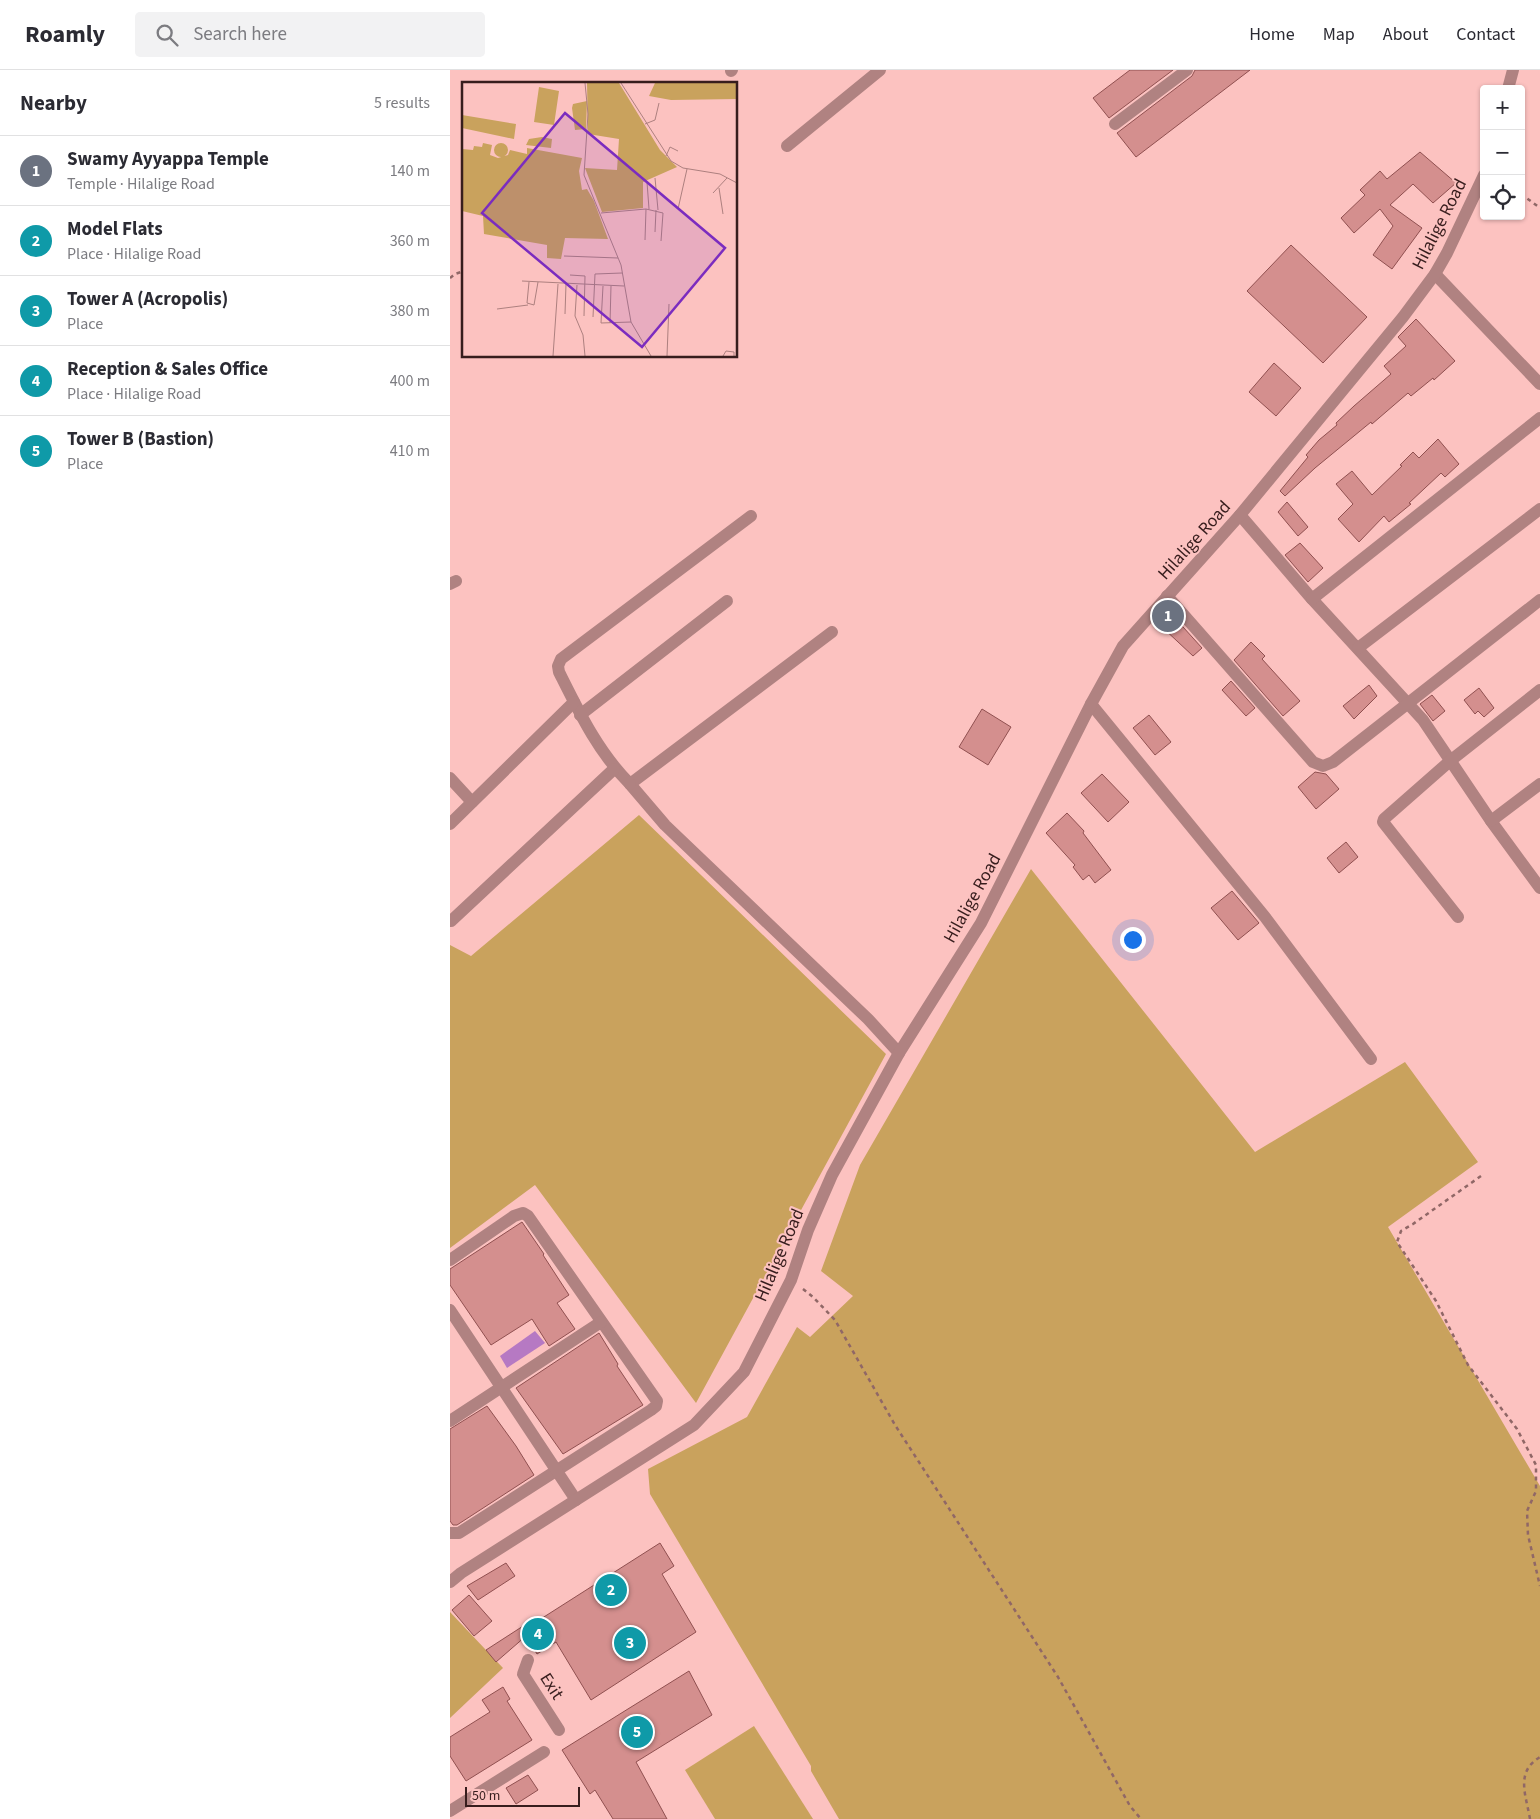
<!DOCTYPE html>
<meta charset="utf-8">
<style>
body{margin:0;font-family:"Source Sans 3",sans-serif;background:#f2f2f3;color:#2b2b33}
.controls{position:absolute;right:15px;top:15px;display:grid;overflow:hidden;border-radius:5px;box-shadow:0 1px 4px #0004}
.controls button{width:45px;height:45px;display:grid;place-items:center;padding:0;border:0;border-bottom:1px solid #e1e1e2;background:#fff;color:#2b2b33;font:25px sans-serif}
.scale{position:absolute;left:15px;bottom:12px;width:115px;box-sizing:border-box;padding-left:5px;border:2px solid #371d1d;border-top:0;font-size:14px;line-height:18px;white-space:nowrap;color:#371d1d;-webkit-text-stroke:4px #fcc2c0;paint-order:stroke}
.you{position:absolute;left:682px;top:869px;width:18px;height:18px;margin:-12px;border:4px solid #fff;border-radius:50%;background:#1a73e8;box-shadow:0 0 0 8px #1a73e833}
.badge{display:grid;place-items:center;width:32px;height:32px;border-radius:50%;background:#ea580c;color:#fff;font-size:16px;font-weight:700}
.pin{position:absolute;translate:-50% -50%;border:2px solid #fff;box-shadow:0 1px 5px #0006}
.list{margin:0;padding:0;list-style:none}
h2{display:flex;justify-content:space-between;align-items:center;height:65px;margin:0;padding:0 20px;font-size:21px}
h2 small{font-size:16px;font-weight:400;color:#7c7c81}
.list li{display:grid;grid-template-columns:32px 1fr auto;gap:15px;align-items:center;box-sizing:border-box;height:70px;padding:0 20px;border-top:1px solid #e1e1e2}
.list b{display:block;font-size:19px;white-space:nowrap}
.list p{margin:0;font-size:16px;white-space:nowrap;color:#7c7c81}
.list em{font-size:16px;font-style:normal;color:#7c7c81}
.icon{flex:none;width:28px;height:28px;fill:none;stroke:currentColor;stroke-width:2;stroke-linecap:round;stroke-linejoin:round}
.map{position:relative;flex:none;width:1090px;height:1749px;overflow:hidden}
header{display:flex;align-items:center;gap:30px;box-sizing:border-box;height:70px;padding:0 25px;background:#fff;border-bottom:1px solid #e1e1e2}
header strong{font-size:24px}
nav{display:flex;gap:28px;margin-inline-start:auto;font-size:18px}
.search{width:350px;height:45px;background:#f2f2f3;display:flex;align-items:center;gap:12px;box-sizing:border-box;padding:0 18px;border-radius:5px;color:#7c7c81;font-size:19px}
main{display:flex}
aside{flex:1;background:#fff}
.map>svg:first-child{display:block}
.green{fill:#c9a25d}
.water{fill:#b679c3}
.building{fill:#d48f8e;stroke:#905050}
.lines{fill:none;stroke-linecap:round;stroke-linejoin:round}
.path{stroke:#906766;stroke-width:2.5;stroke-dasharray:4 4;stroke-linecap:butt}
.minor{stroke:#b08281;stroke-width:12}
.labels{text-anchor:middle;stroke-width:4;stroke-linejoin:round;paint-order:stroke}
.street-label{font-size:18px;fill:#371d1d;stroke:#fcc2c0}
.inset-road{fill:none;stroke:#ad807f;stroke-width:1}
.view{fill:#7b2cbf;fill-opacity:0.15;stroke:#7b2cbf;stroke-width:2.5}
.inset-edge{fill:none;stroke:#371d1d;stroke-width:2.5}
</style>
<header>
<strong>Roamly</strong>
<div class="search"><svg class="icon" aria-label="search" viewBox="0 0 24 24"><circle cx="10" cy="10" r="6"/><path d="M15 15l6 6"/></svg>Search here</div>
<nav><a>Home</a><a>Map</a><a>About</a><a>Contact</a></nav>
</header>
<main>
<aside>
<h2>Nearby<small>5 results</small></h2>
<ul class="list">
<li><span class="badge" style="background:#6b7280">1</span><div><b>Swamy Ayyappa Temple</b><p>Temple · Hilalige Road</p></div><em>140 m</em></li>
<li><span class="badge" style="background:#0f9aa8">2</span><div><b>Model Flats</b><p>Place · Hilalige Road</p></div><em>360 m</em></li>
<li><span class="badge" style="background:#0f9aa8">3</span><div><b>Tower A (Acropolis)</b><p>Place</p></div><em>380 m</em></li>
<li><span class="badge" style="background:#0f9aa8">4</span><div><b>Reception &amp; Sales Office</b><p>Place · Hilalige Road</p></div><em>400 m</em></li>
<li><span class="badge" style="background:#0f9aa8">5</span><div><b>Tower B (Bastion)</b><p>Place</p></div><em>410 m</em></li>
</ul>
</aside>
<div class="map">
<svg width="1090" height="1749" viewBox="0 0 1090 1749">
<rect width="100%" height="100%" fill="#fcc2c0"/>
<g class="green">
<polygon points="189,745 436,984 246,1333 85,1115 0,1178 0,875 21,886"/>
<polygon points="581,799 805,1082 955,992 1028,1092 938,1157 1090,1416 1090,1749 389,1749 361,1701 361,1696 200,1424 198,1399 297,1347 347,1257 360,1267 403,1226 371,1201 410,1095"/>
<polygon points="0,1542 53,1598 0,1648"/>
<polygon points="304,1656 363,1749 265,1749 235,1700"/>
</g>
<polygon class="water" points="85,1261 95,1273 57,1298 50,1286"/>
<g class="building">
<polygon points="680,0 723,0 659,48 643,28"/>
<polygon points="745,0 800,0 686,87 667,63 742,6"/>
<polygon points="970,82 1006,113 983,133 963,114 940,135 972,158 942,199 923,185 943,156 930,139 904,163 891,148 915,125 910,120 930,101 937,109"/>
<polygon points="841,175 917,247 873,293 797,221"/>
<polygon points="966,249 1005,291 984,310 983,308 961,326 958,323 922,354 921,352 865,398 835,426 830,421 858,387 856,385 869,370 887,355 886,353 904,336 941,304 934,296 956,276 948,267"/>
<polygon points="824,293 851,318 826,346 799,322"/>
<polygon points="988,369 1009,394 995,407 991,403 959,433 961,434 939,452 934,446 909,472 888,449 903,434 886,414 902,401 922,425 952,396 950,395 963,382 969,388"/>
<polygon points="837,432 858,457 848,466 828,442"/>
<polygon points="850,473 873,498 858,512 835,485"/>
<polygon points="724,547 752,578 743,586 712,557"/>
<polygon points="801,572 815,586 812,589 850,631 833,646 784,590"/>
<polygon points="781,611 805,638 796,646 772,620"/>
<polygon points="919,615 927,626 904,649 893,636"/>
<polygon points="1029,618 1044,638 1034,647 1028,641 1025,644 1014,630"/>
<polygon points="982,625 995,641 983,651 970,634"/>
<polygon points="532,639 561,657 538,695 509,677"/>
<polygon points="699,645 721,672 705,685 683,658"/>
<polygon points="865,702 876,704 889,719 866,739 848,717"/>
<polygon points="652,704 679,732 658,752 631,723"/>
<polygon points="617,743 634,761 633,763 661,800 645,813 639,805 633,810 623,797 625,795 596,763"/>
<polygon points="896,772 908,787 889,803 877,788"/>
<polygon points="782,821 809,853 788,870 761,838"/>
<polygon points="72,1152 94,1184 93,1185 119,1225 107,1233 125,1259 99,1276 82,1249 41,1275 0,1215 0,1199"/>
<polygon points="149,1263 168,1294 167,1296 193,1335 113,1384 66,1318"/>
<polygon points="37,1336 66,1376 84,1405 7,1455 3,1455 0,1451 0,1359"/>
<polygon points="210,1473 224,1496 212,1504 246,1562 141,1630 106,1572 87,1584 76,1566 46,1592 36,1580 84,1549 86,1552"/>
<polygon points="56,1493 65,1506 28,1530 17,1516"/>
<polygon points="19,1525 42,1551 24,1566 2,1540"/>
<polygon points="239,1601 262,1645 186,1692 217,1749 163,1749 145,1720 140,1724 112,1680"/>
<polygon points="53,1617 60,1629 57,1631 82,1670 16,1711 0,1686 0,1667 40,1642 32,1630"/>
<polygon points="78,1705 88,1720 66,1734 56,1718"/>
</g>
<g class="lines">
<g class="path">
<polyline points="1071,124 1090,138"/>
<polyline points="0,208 5,204 14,201"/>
<polyline points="1031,1106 963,1154 951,1161 947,1172 986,1231 1018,1295 1067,1359 1086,1395 1086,1421 1077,1441 1078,1465 1090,1516"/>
<polyline points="353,1219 363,1227 385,1250 445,1355 608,1607 680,1736 691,1749"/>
<path d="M1080,1749C1076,1725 1065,1702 1090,1687"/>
</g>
<g class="minor">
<polyline points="281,1 282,0"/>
<polyline points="1058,19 1063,0"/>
<polyline points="665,54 737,0"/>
<polyline points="337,76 430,0"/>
<polyline points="985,204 1090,314"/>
<polyline points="790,445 862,529 973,650 1041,751 1090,818"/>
<polyline points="0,514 6,511"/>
<polyline points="717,526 863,692 873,696 883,692 1090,530"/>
<polyline points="862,529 1090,348"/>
<polyline points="382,562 180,714 215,755 418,949 449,983"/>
<polyline points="908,578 1090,439"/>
<polyline points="641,634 815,847 921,989"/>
<polyline points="130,645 277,531"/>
<polyline points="0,708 22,732"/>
<path d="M180,714C148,682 129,642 109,602L108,596L111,589L301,446"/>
<polyline points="1041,751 1090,714"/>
<polyline points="0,754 124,632"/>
<polyline points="1008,847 933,752 934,749 1000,691 1090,620"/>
<polyline points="1,851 164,699"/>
<polyline points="0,1190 64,1146 73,1143 78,1146 207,1331 206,1336 201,1340 9,1463 0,1463"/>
<polyline points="0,1240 126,1430"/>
<polyline points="0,1351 151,1252"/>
<polyline points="0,1512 11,1503 244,1355 294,1302 341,1210 358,1160 382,1105 449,983 531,853 641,634 673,576 790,445 953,247 985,204 997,183 1034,105"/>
<polyline points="78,1590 73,1604 109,1660"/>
<polyline points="0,1741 94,1682"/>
</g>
</g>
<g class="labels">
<g class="street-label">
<text transform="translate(989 154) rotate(-63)" y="6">Hilalige Road</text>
<text transform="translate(744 470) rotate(-48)" y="6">Hilalige Road</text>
<text transform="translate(522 828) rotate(-61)" y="6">Hilalige Road</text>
<text transform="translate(329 1185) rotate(-67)" y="6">Hilalige Road</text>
<text transform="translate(102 1616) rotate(57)" y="6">Exit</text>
</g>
</g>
<g transform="translate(12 12)">
<rect width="275" height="275" fill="#fcc2c0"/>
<path d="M125,1H157L198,68L215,85L181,100V126L140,130L123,86L155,88L157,57L126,52ZM193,1H275V17L209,18L187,14ZM77,5L97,9L92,43L72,40ZM125,19L124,47L113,48L110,26L111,22ZM0,33L54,42L52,57L0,46ZM80,55L90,57L89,66L64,63L67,57ZM21,61L30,63L28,73L36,76L46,73L48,68L65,72V66L120,76L117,89L120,108L125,107L132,119L146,157L103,156L99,177L85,176V163L22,152L21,134L0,129V67L11,68L12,64L20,65ZM32 68a7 7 0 1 1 14 0a7 7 0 1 1-14 0Z" fill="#c9a25d"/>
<path class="inset-road" d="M123,1L126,32L122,93L159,183L169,240L189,274M159,1L209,79L221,86L258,92L275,101M183,42L193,38L197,21M204,74L208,65L216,69M193,96L196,128M185,100L187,127M257,106L261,132M251,111L265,96M184,127L201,131L199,159M216,127L225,87M139,131L184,127L183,158M193,150L194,128M102,174L156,176M108,193L123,194L122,234M60,199L162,204M67,200L65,221L72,223L76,200M115,203L113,234L121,253L123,274M141,204L139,241L169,240M35,227L66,223M103,232L104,202M131,235L133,192L160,191M148,241L149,204M91,274L96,202M205,274L207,222M261,274L264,269L272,270V274"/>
<path class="view" d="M103,31L263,166L180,265L20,131Z"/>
<rect width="275" height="275" class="inset-edge"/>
</g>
</svg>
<div class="controls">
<button>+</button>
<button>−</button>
<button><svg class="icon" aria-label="locate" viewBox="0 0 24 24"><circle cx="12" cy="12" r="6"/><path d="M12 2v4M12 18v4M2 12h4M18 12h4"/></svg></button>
</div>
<div class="scale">50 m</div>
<div class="you"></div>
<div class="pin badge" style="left:718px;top:546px;background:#6b7280">1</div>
<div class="pin badge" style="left:161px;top:1520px;background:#0f9aa8">2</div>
<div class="pin badge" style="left:180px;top:1573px;background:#0f9aa8">3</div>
<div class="pin badge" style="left:88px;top:1564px;background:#0f9aa8">4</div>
<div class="pin badge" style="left:187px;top:1662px;background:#0f9aa8">5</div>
</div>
</main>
